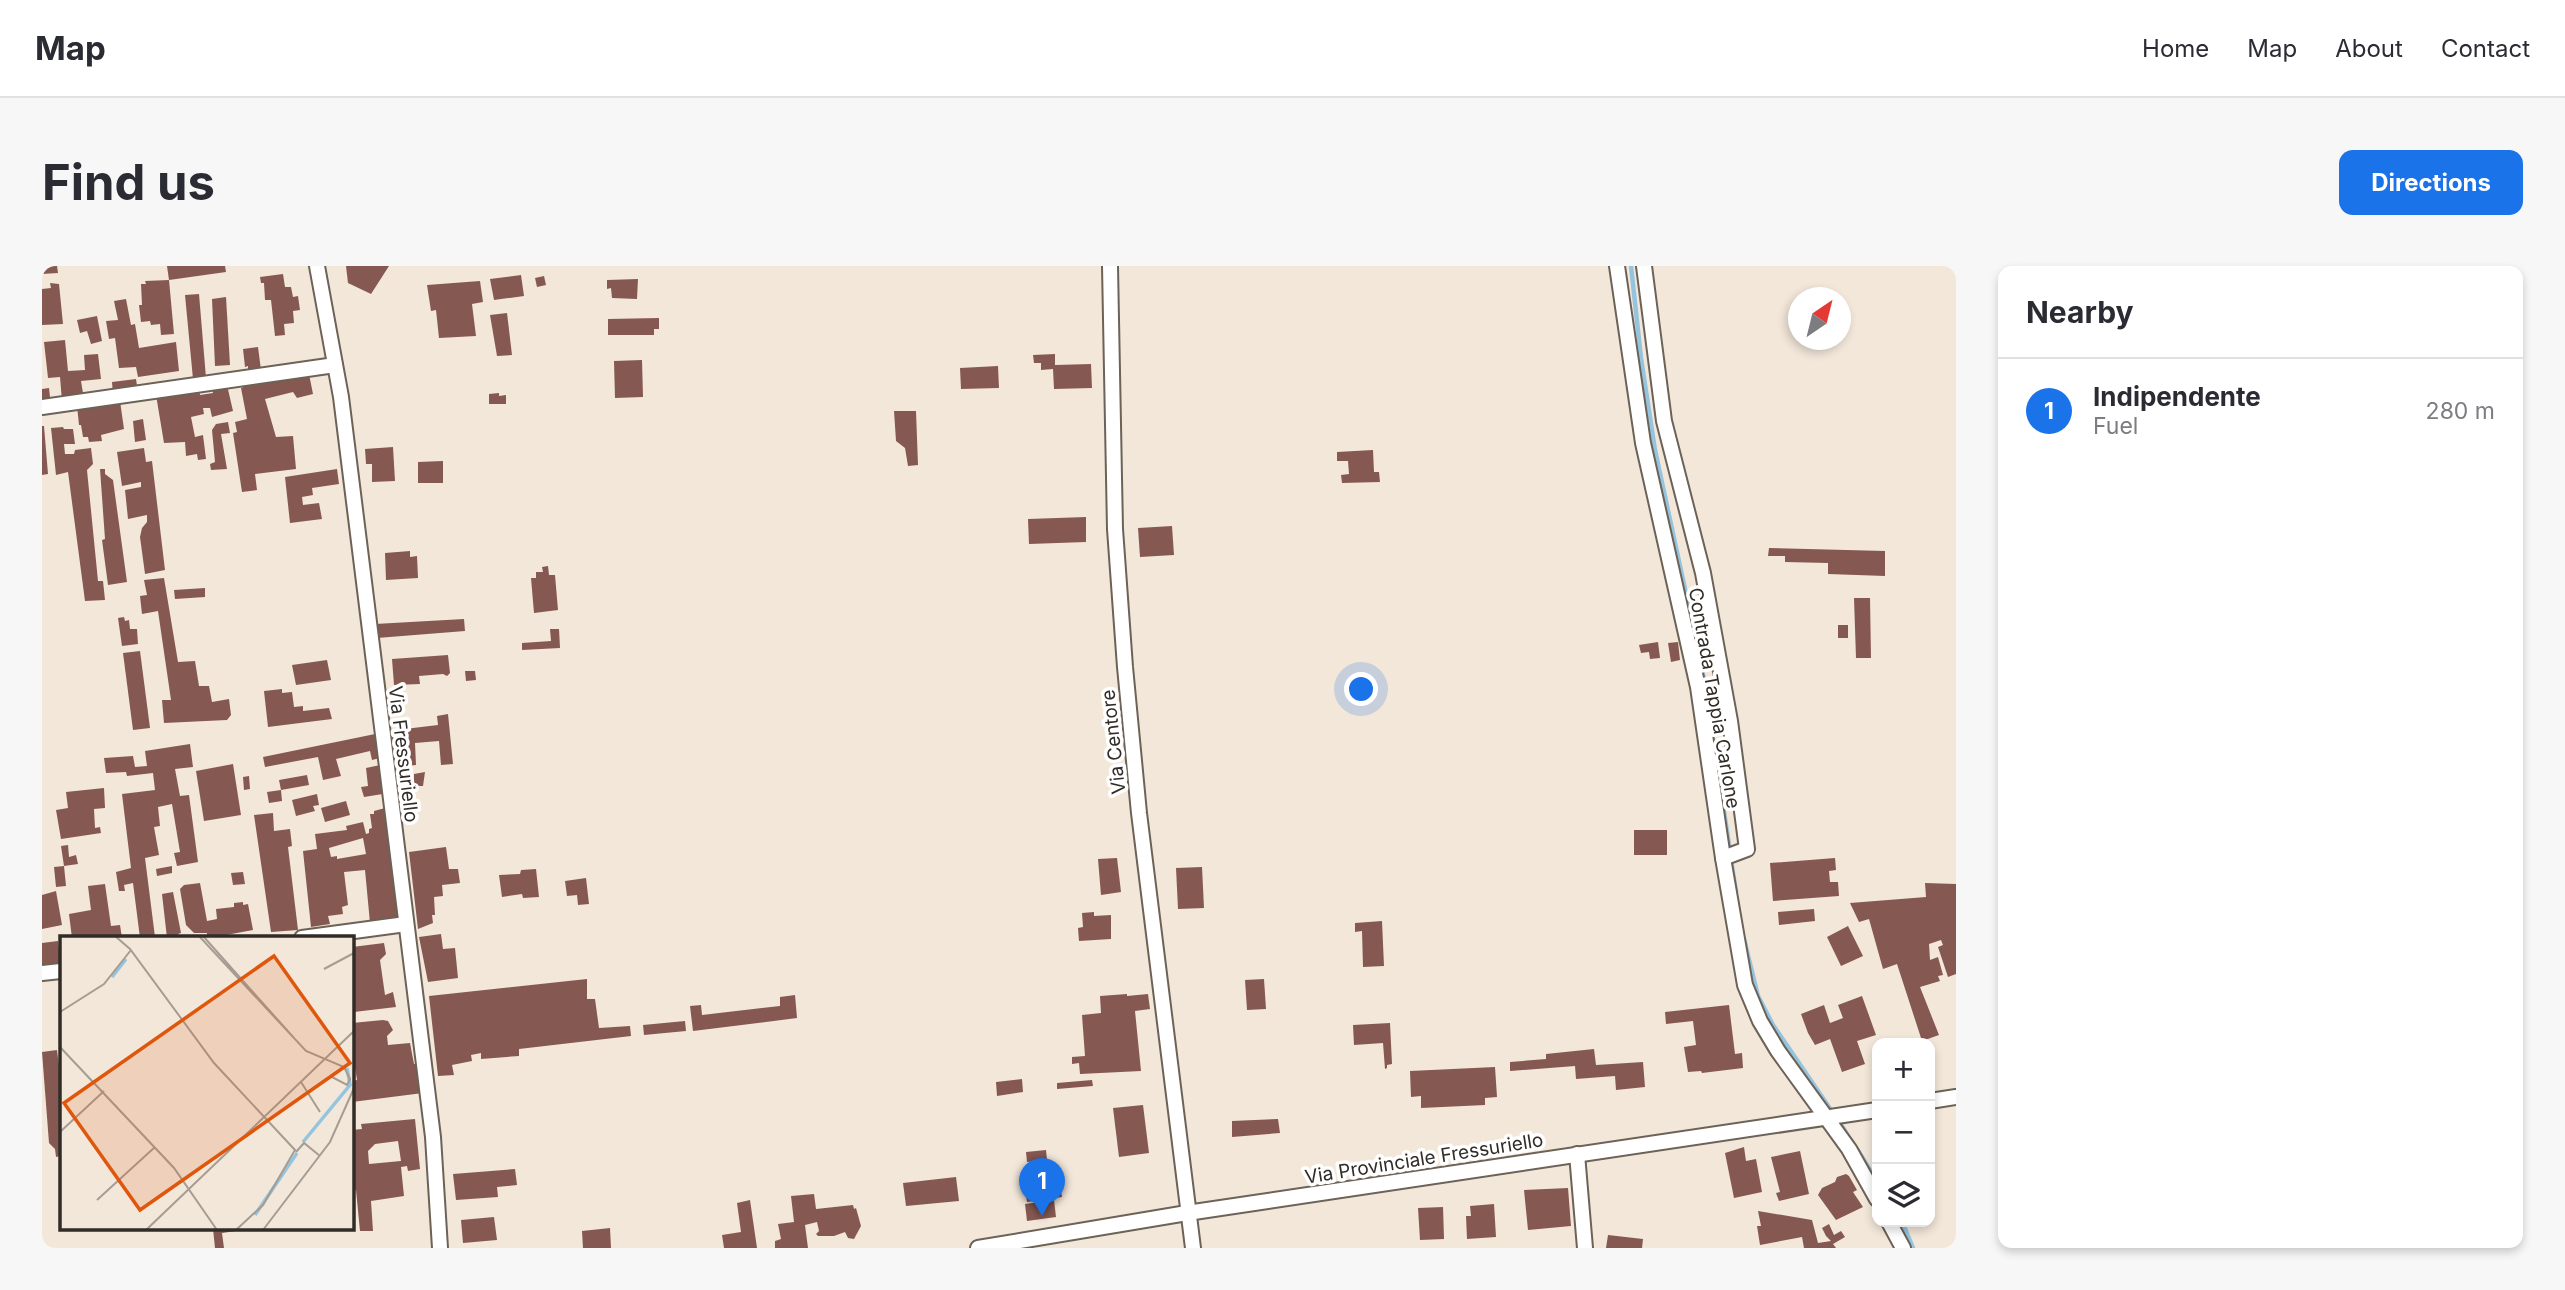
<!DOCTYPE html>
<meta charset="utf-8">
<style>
body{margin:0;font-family:Inter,sans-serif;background:#f7f7f7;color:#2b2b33}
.controls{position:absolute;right:21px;bottom:21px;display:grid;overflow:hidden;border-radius:14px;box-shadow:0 4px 10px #0003}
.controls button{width:63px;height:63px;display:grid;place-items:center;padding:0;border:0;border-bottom:2px solid #e1e1e2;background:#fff;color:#2b2b33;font:35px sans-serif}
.compass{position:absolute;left:1746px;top:21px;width:63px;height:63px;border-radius:50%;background:#fff;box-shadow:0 4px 10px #0003;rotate:35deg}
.you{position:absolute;left:1320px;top:424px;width:24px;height:24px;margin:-18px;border:5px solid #fff;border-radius:50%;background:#1a73e8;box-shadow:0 0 0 10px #1a73e833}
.badge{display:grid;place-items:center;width:46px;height:46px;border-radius:50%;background:#1a73e8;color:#fff;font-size:23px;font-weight:700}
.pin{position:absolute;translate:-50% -58px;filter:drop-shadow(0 2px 4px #0008)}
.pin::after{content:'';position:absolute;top:37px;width:24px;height:21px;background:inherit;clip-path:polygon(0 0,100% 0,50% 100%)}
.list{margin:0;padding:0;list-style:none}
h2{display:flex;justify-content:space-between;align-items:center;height:91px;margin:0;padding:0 28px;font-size:30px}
h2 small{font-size:23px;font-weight:400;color:#7c7c81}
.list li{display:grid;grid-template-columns:46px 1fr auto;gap:21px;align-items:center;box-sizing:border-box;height:105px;padding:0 28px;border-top:2px solid #e1e1e2}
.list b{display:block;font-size:26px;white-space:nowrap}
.list p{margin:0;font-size:23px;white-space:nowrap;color:#7c7c81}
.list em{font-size:23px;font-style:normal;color:#7c7c81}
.icon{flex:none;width:38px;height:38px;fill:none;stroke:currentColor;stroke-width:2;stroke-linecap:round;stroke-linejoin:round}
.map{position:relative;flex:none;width:1914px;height:982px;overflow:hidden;border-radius:14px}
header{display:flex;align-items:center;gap:42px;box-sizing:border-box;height:98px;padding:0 35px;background:#fff;border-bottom:2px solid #e1e1e2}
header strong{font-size:33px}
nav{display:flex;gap:38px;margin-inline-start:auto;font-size:24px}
.intro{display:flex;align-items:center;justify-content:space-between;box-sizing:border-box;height:168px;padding:0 42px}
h1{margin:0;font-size:49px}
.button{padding:18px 32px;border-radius:14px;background:#1a73e8;color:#fff;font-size:24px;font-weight:700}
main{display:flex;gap:42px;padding:0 42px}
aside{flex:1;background:#fff;border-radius:14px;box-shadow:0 4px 10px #0003}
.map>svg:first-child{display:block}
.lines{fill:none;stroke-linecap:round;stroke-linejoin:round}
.stream{stroke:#95c4df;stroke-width:4.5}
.building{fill:#865852;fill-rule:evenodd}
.minor-casing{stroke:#6c6257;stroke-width:18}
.minor{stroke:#fff;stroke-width:14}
.labels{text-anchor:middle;stroke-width:7;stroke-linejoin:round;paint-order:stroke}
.street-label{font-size:19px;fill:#312c27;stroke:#fff}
.inset-river{fill:none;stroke:#95c4df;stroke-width:3.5}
.inset-road{fill:none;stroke:#a59c92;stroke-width:2}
.view{fill:#df570d;fill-opacity:0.15;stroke:#df570d;stroke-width:3.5}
.inset-edge{fill:none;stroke:#312c27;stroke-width:3.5}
</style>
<header>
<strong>Map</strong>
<nav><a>Home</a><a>Map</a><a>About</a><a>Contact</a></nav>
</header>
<div class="intro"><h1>Find us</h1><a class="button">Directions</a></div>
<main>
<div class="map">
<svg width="1914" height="982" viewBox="0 0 1914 982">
<rect width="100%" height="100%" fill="#f3e7da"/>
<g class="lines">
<g class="stream">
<polyline points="1589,0 1599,92 1613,184 1660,402 1688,585"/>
<polyline points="1689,594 1694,626"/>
<polyline points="1702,673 1716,730 1731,759 1791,847"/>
<polyline points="1796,854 1810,876"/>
<polyline points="1815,883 1835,915"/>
<polyline points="1860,956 1871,982"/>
</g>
</g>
<g class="building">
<polygon points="0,0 15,0 16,7 0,8"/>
<polygon points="125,0 183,0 184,6 127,14"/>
<polygon points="304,0 347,0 329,28 306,17"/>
<polygon points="241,8 243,21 249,21 251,31 256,30 258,44 251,45 252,57 242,58 243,69 233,70 229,34 223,34 222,17 219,17 218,11"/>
<polygon points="479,9 482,30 452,34 448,13"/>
<polygon points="502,10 504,19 495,21 493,12"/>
<polygon points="596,13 595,33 570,32 569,22 565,23 565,14"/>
<polygon points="127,14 132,68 119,69 118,58 109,59 108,55 99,56 97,39 100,39 99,18 104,18 103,15"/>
<polygon points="438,15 441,36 430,38 434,70 397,72 394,44 389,45 385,19"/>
<polygon points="8,17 17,18 21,58 0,59 0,23 9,22"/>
<polygon points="157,28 164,112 151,113 143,29"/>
<polygon points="184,31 188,99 173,100 170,33"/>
<polygon points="84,33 89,59 93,58 97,82 134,76 137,105 96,111 94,101 77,102 73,72 67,73 64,55 76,54 72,35"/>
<polygon points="465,47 470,89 455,90 448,49"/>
<polygon points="55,50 60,75 49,78 45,65 38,67 35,54"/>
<polygon points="617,52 617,63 612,63 612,69 566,69 566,53"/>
<polygon points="23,74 26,105 43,104 42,89 56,88 59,113 39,115 42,133 20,135 18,111 6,112 2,76"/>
<polygon points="216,81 219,104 206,106 206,100 203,101 201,83"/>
<polygon points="1013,88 1013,99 1049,98 1050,122 1012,123 1011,103 999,104 999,97 992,97 991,89"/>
<polygon points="600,94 601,131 573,132 572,95"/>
<polygon points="956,100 957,122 919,123 918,102"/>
<polygon points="267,108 271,128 255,132 251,126 223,133 234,171 251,170 254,203 213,208 215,224 200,226 191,167 195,166 193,156 205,153 199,122 204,120 203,116"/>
<polygon points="94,113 96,126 71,129 70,116"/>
<polygon points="185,119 191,145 170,151 168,142 161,142 162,148 149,151 153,171 161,169 164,193 156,194 155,188 144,190 143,176 122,177 114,129 157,122 158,129 171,127 170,122"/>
<polygon points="7,122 9,140 0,141 0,123"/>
<polygon points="457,127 457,130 464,129 464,138 447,138 447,128"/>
<polygon points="78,135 82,163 59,169 60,175 47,176 46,171 41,171 39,159 37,159 35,140"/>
<polygon points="852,145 874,145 876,199 866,200 863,182 854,175"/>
<polygon points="101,153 104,174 93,176 91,155"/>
<polygon points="186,156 188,167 179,168 185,203 169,204 168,198 173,196 170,164 174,158"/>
<polygon points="0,160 2,160 6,208 0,209"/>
<polygon points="21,161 22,163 31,163 33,178 22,178 23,188 32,188 33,184 49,182 51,198 45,204 56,315 61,315 63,334 43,335 26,206 14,209 9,162"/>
<polygon points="351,181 353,215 330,216 330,198 324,198 323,183"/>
<polygon points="102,182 104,196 110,195 123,304 103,308 98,271 100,262 105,256 105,249 86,253 83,224 99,221 99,216 80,220 75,186"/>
<polygon points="1331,184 1332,206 1337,206 1338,216 1300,217 1299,209 1307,208 1306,195 1295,195 1295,186"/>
<polygon points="401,195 401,217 376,217 376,196"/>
<polygon points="58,203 63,203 63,208 71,214 85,316 66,319 60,274 63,273"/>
<polygon points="295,203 297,218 270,222 271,229 260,231 261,239 277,237 280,253 248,257 243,211"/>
<polygon points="1044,251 1044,276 987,278 986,253"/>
<polygon points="1130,260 1132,289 1098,291 1096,262"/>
<polygon points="1727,282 1843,285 1843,310 1786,308 1786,297 1743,296 1743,290 1726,290"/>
<polygon points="368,285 368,291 375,290 376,312 344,314 343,287"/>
<polygon points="506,300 507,309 513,309 516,344 492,347 489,312 494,312 494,306 501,306 500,301"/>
<polygon points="122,312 136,396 153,395 157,420 167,420 170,436 187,433 189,449 185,454 122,457 120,434 129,434 116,345 100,348 98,330 105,329 102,314"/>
<polygon points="163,322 163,331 133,333 132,324"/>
<polygon points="1812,332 1828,332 1829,392 1814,392"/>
<polygon points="82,351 83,355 87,354 88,363 95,363 96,378 80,380 76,352"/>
<polygon points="422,353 423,365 335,372 333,358"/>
<rect x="1796" y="359" width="10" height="13"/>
<polygon points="508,363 517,363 518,382 480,384 480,377 509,375"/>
<polygon points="1616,376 1618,392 1608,393 1607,386 1599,387 1597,379"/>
<polygon points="1636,376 1638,394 1629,396 1626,377"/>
<polygon points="98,385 108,462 91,464 81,387"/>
<polygon points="406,389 408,407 405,410 401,408 377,410 378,418 352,419 350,393"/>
<polygon points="285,394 289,414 254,419 250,399"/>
<polygon points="423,405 433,405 434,414 424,415"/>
<polygon points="240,423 240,427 250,426 252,441 261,440 261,445 287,442 290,453 226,461 222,425"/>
<polygon points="406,448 411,498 399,499 397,475 373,477 374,499 362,500 361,485 357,486 356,476 348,476 346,465 396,459 395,450"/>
<polygon points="338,467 342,491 330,494 328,485 294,493 299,510 281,514 276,491 223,501 221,491"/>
<polygon points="148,478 151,501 133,503 138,530 147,529 156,596 135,600 132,587 138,586 130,538 116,541 118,560 112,561 117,589 103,592 113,671 98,672 91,617 82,619 83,625 77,625 74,606 89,602 80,528 113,524 111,507 85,510 84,506 64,507 62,492 91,490 93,501 105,500 103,485"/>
<polygon points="191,498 199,549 162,555 154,505"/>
<polygon points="343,498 347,527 322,531 319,521 326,520 324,502"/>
<polygon points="383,506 381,520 370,520 372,508"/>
<polygon points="265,509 267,519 239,524 237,514"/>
<polygon points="207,510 208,523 202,524 201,511"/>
<polygon points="62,522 63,542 52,543 53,562 58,561 59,567 19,573 14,544 26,542 24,526"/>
<polygon points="239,524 240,535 227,537 225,526"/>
<polygon points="275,528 277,539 271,540 273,545 254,550 250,534"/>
<polygon points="304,535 308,549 283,556 279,542"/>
<path d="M343,542L349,544L357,652L328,657L323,604L302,606L306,639L300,641L301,648L286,650L288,658L269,661L261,585L275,583L273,568L305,564L304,560L321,556L324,568L327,567V563L330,562L328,548H332V545ZM321,572L324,588L295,593V590L289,591L287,582Z"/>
<polygon points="231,547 232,565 248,563 250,580 246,581 256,664 229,666 212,549"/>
<rect x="1592" y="564" width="33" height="25"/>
<polygon points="26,579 27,591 34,589 36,598 22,600 24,620 14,621 12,601 22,600 19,580"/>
<polygon points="404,581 407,603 416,603 418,617 400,619 401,630 392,631 393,649 390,649 391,657 376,663 367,586"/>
<polygon points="1075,592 1079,626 1059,629 1056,593"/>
<polygon points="1793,592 1794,604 1787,605 1788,616 1796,616 1797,630 1731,635 1728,597"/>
<polygon points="130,600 130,607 115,610 114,603"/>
<polygon points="1160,601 1162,642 1136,643 1134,602"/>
<polygon points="494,603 497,631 481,632 480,628 460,631 457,609 478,608 479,604"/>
<polygon points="201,606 203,618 191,619 189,607"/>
<polygon points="544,612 547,638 536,639 535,629 525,630 523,615"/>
<polygon points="158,617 165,655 175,653 174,643 192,641 192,637 201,636 201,639 206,638 211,664 168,672 165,672 165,667 152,667 144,659 138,623 142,619"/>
<polygon points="1883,617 1914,618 1914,708 1906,711 1896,681 1901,679 1899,674 1887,678 1888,694 1896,691 1901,709 1896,710 1898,715 1878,721 1897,769 1880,775 1855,698 1841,703 1827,653 1817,656 1808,637 1884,631"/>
<polygon points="63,618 69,660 78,659 80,672 30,672 27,648 49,644 46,620"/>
<polygon points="14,625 20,659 0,663 0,629"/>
<polygon points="131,626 139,667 136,668 137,672 125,672 120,628"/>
<polygon points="1772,643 1773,655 1737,659 1736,646"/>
<polygon points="1052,646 1052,650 1069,649 1069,673 1037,675 1036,662 1041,661 1040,647"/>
<polygon points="1340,655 1342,700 1321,701 1320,665 1313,666 1313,657"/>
<polygon points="1806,660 1821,690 1799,700 1785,671"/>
<polygon points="399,668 401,683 413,682 416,712 386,716 377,671"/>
<polygon points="16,675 19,698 0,701 0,677"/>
<polygon points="342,677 344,688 338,694 343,729 351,726 354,741 312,746 310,681"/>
<polygon points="545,713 545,733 553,733 557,762 588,760 589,770 477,783 477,790 439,793 439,787 429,789 430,795 410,799 412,809 396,810 387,730"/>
<polygon points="1222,713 1224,743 1205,744 1203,714"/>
<polygon points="1085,728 1085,730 1106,728 1108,743 1093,745 1099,805 1038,808 1037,797 1030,798 1030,791 1043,790 1040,749 1059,747 1058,730"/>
<polygon points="753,729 755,752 651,765 648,740 659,739 660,749 738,740 738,731"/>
<polygon points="1820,730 1834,769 1815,775 1823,798 1800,806 1788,773 1773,779 1766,767 1759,748 1782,739 1788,757 1801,752 1796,739"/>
<polygon points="1687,739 1693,788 1700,787 1701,802 1660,807 1659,805 1646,806 1642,781 1654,779 1651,755 1624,758 1623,746"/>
<polygon points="341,754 346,755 351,764 345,770 346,779 368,777 372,798 378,797 381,827 310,836 310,815 315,814 312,795 310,796 310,757"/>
<polygon points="643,755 644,765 602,769 601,759"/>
<polygon points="1348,757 1350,798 1345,799 1345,802 1343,803 1341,777 1312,779 1311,759"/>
<polygon points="1552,783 1554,799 1601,796 1603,821 1574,824 1573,810 1534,813 1533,800 1468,805 1468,796 1504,793 1504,788"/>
<polygon points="15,784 19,816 19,890 14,891 13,883 7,877 0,786"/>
<polygon points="1453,801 1455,831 1443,832 1443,839 1379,842 1379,830 1369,831 1368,805"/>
<polygon points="980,813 981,826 955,830 954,816"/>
<polygon points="1050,814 1051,820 1015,823 1015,817"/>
<polygon points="1101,839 1107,887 1077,891 1071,842"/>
<path d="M373,853L378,903L366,905L365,900L359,901L362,930L329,935L331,965H318L314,924H310V864L320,863L319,858ZM356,875L359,895L327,898L326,885L333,878Z"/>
<polygon points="1236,853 1238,867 1190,871 1190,855"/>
<polygon points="1702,881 1704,895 1714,893 1720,926 1692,932 1683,887"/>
<polygon points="1004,884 1005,894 985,896 984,886"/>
<polygon points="1758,885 1767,928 1737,935 1734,927 1738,926 1729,891"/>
<polygon points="473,903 475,919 455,921 456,931 414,934 411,908"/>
<polygon points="1804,908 1807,910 1815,924 1811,926 1821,941 1794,954 1776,929 1780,922 1793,916 1795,911"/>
<polygon points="914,911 917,935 864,940 861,917"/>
<polygon points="1017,912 1020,931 985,936 982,917"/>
<polygon points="1526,922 1529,960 1486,964 1482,924"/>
<polygon points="772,928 774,943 811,939 812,943 814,942 819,960 812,973 806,972 803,966 792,970 776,970 774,968 777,965 775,956 763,959 766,982 733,982 733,975 739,973 736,958 752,956 749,930"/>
<polygon points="708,934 715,982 682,982 680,969 699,966 695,937"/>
<polygon points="1012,934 1014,951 985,955 983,938"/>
<polygon points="1452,938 1454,971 1425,973 1424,950 1429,950 1428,940"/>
<polygon points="1401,941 1402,973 1378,974 1376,942"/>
<polygon points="1716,945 1770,954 1776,977 1789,975 1784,970 1780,962 1787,958 1792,969 1799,965 1803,971 1791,978 1794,982 1762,982 1760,971 1718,979 1715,960 1719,960"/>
<polygon points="452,951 455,974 421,977 419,954"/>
<polygon points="568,962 569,982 541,982 540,965"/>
<polygon points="171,963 201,963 201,964 180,967 182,982 173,982"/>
<polygon points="1566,969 1601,973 1600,982 1564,982"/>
</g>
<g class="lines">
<g class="minor-casing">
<g id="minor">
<polyline points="275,0 299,131 391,871 398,982"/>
<polyline points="1068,0 1073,263 1083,401 1097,547 1151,982"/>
<polyline points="1575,0 1601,177 1656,421 1681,592 1703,719 1718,755 1736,785 1807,883 1835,933"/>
<polyline points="1602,0 1622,155 1661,307 1688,455 1705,583 1681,592"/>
<polyline points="0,141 293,99"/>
<polyline points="260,672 364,658"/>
<polyline points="0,707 19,705"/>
<polyline points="1888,835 1914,831"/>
<polyline points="1535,888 1543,982"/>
<polyline points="1847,956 1861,982"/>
<polyline points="936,982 1145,947 1835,844"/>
</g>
</g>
<use href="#minor" class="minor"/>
</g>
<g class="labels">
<g class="street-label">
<text transform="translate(1673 432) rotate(80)" y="7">Contrada Tappia Carlone</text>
<text transform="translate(1071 476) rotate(-96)" y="7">Via Centore</text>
<text transform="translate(362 488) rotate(83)" y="7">Via Fressuriello</text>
<text transform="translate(1382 892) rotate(-9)" y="7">Via Provinciale Fressuriello</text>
</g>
</g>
<g transform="translate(18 670)">
<rect width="294" height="294" fill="#f3e7da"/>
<path class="inset-river" d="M52,41L66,23M243,206L290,149L287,132M195,279L237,217"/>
<path class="inset-road" d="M55,0L70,13L154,127L235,214L203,269L176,294M139,0L246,115L284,131L290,143L287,149L272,141M143,0L234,102M264,33L294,17M0,76L44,48L71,14M0,111L114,232L157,294M241,146L260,176M0,196L44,155M236,216L244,207L260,220M37,264L95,211M86,294L294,95M203,294L270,206L294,152"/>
<path class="view" d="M214,20L290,127L80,274L4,167Z"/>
<rect width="294" height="294" class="inset-edge"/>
</g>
</svg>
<div class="controls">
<button>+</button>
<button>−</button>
<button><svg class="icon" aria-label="layers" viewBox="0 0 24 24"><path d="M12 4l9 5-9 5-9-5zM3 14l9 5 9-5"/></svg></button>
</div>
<svg class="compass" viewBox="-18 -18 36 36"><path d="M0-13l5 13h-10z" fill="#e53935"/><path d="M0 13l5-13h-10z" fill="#7c7c81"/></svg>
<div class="you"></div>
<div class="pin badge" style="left:1000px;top:950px">1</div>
</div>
<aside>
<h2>Nearby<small></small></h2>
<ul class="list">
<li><span class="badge">1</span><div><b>Indipendente</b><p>Fuel</p></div><em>280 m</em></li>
</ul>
</aside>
</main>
